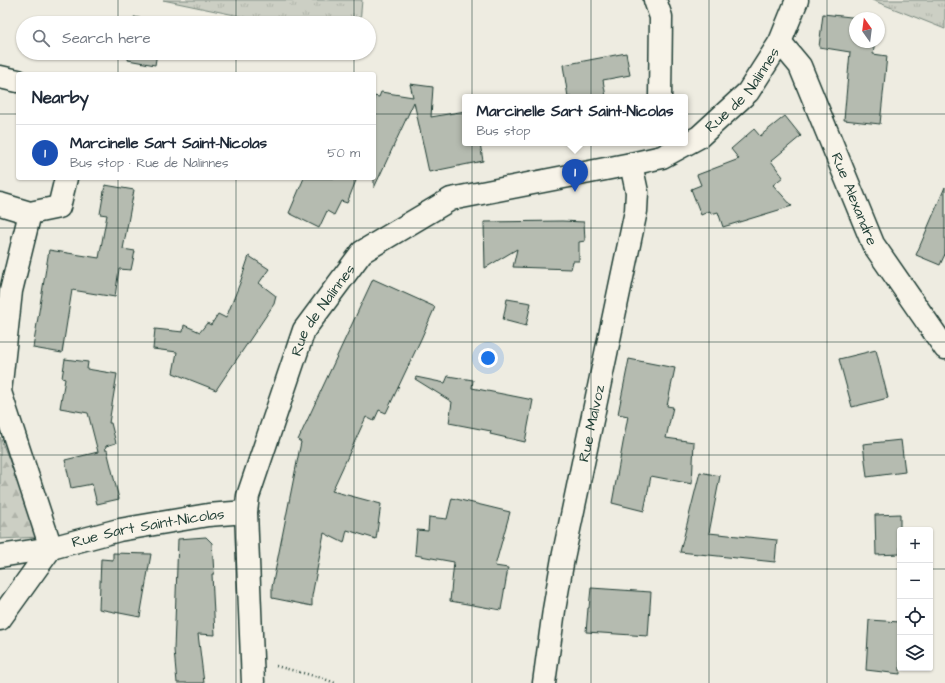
<!DOCTYPE html>
<meta charset="utf-8">
<style>
body{margin:0;font-family:"Architects Daughter",sans-serif;background:#f6f6f7;color:#1f2937}
.controls{position:absolute;right:12px;bottom:12px;display:grid;overflow:hidden;border-radius:4px;box-shadow:0 1px 3px #0004}
.controls button{width:36px;height:36px;display:grid;place-items:center;padding:0;border:0;border-bottom:1px solid #e0e1e3;background:#fff;color:#1f2937;font:20px sans-serif}
.compass{position:absolute;left:849px;top:12px;width:36px;height:36px;border-radius:50%;background:#fff;box-shadow:0 1px 3px #0004;rotate:346deg}
.you{position:absolute;left:488px;top:358px;width:14px;height:14px;margin:-10px;border:3px solid #fff;border-radius:50%;background:#1a73e8;box-shadow:0 0 0 6px #1a73e833}
.badge{display:grid;place-items:center;width:26px;height:26px;border-radius:50%;background:#ea580c;color:#fff;font-size:13px;font-weight:700}
.pin{position:absolute;translate:-50% -33px;filter:drop-shadow(0 1px 2px #0008)}
.pin::after{content:'';position:absolute;top:21px;width:14px;height:12px;background:inherit;clip-path:polygon(0 0,100% 0,50% 100%)}
.popup{position:absolute;left:462px;top:94px;width:226px;height:52px;box-sizing:border-box;display:grid;place-content:center;border-radius:4px;background:#fff;filter:drop-shadow(0 1px 3px #0005);font-size:13px;white-space:nowrap;color:#747a83}
.popup b{font-size:15px;color:#1f2937}
.popup::after{content:'';position:absolute;left:50%;top:100%;margin-left:-8px;border:8px solid transparent;border-top-color:#fff}
.list{margin:0;padding:0;list-style:none}
h2{display:flex;justify-content:space-between;align-items:center;height:52px;margin:0;padding:0 16px;font-size:17px}
h2 small{font-size:13px;font-weight:400;color:#747a83}
.list li{display:grid;grid-template-columns:26px 1fr auto;gap:12px;align-items:center;box-sizing:border-box;height:56px;padding:0 16px;border-top:1px solid #e0e1e3}
.list b{display:block;font-size:15px;white-space:nowrap}
.list p{margin:0;font-size:13px;white-space:nowrap;color:#747a83}
.list em{font-size:13px;font-style:normal;color:#747a83}
.icon{flex:none;width:22px;height:22px;fill:none;stroke:currentColor;stroke-width:2;stroke-linecap:round;stroke-linejoin:round}
.map{position:relative;flex:none;width:945px;height:683px;overflow:hidden}
.search{position:absolute;background:#fff;box-shadow:0 1px 3px #0004;left:16px;top:16px;width:360px;height:44px;display:flex;align-items:center;gap:10px;box-sizing:border-box;padding:0 14px;border-radius:22px;color:#747a83;font-size:15px}
.panel{position:absolute;background:#fff;box-shadow:0 1px 3px #0004;left:16px;top:72px;width:360px;height:108px;border-radius:4px}
.map>svg:first-child{display:block}
.grass{fill:url(#grass-tufts);stroke:#76867c}
.forest{fill:url(#forest-firs);stroke:#76867c}
.building{fill:#b5bbb0;stroke:#1f3d34}
.lines{fill:none;stroke-linecap:round;stroke-linejoin:round}
.street-casing{stroke:#1f3d34;stroke-width:25}
.path{stroke:#1f3d34;stroke-width:2.5;stroke-dasharray:1 3;stroke-linecap:butt}
.street{stroke:#f7f3e8;stroke-width:22}
.grid{fill:none;stroke:#1f3d34;stroke-width:1;stroke-opacity:0.55}
.labels{text-anchor:middle;stroke-width:3;stroke-linejoin:round;paint-order:stroke}
.street-label{font-size:15px;fill:#1f3d34;stroke:#f7f3e8}
</style>
<div class="map">
<svg width="945" height="683" viewBox="0 0 945 683">
<defs>
<pattern id="grass-tufts" width="24" height="20" patternUnits="userSpaceOnUse"><rect width="24" height="20" fill="#cccfc4"/><path d="M3 7l-1-3M5 7V3M7 7l1-3M15 17l-1-3M17 17v-4M19 17l1-3" fill="none" stroke="#afb3a9"/></pattern>
<pattern id="forest-firs" width="22" height="20" patternUnits="userSpaceOnUse"><rect width="22" height="20" fill="#cccfc4"/><path d="M5 1l3.5 6h-7zM16 11l3.5 6h-7z" fill="#afb3a9"/></pattern>
</defs>
<rect width="100%" height="100%" fill="#eeece1"/>
<filter id="ink" filterUnits="userSpaceOnUse"><feTurbulence type="fractalNoise" baseFrequency=".025" numOctaves="2"/><feDisplacementMap in="SourceGraphic" scale="8" xChannelSelector="R" yChannelSelector="G"/><feConvolveMatrix kernelMatrix="1 2 1 2 8 2 1 2 1" color-interpolation-filters="sRGB"/></filter>
<g filter="url(#ink)">
<g class="grass">
<polygon points="163,0 362,0 360,23 273,23"/>
<polygon points="872,0 945,0 945,29"/>
</g>
<polygon class="forest" points="0,437 40,537 0,539"/>
<g class="building">
<polygon points="823,14 860,18 855,18 855,42 875,42 873,54 887,56 880,124 844,120 850,52 819,47"/>
<polygon points="134,17 163,23 134,23"/>
<polygon points="129,53 157,53 155,65 128,60"/>
<polygon points="626,53 630,75 603,80 606,97 568,97 563,65"/>
<polygon points="410,84 433,87 431,117 465,111 465,143 480,143 483,161 429,172 414,102 374,188 374,96 379,97 381,92 413,97"/>
<polygon points="785,116 801,136 771,161 783,177 773,185 792,206 723,227 718,212 711,214 710,211 701,215 691,189 701,185 697,175 739,159 731,149 754,129 760,136"/>
<polygon points="304,178 357,178 347,203 341,201 334,215 327,211 319,228 289,213"/>
<polygon points="105,185 134,190 123,249 135,251 131,270 119,269 115,297 72,290 62,353 33,348 49,250 99,258 107,215 100,214"/>
<polygon points="945,187 945,254 940,265 916,255"/>
<polygon points="562,221 584,222 585,241 579,242 579,261 573,261 571,269 513,267 517,249 485,268 484,222"/>
<polygon points="249,256 269,269 259,283 276,296 274,304 216,390 173,373 177,352 153,349 155,329 183,332 184,325 200,332 207,323 211,325 218,314 226,318 240,283"/>
<polygon points="373,279 435,307 421,339 386,413 379,410 374,421 366,417 332,491 381,504 376,539 347,530 344,543 324,533 312,596 312,606 272,598 272,587 301,442 298,440"/>
<polygon points="507,299 531,303 526,326 503,320"/>
<polygon points="876,350 888,398 852,407 839,359"/>
<polygon points="65,359 88,362 87,369 117,374 109,423 111,423 116,443 106,446 105,450 107,450 119,499 97,504 92,484 71,488 65,460 98,452 88,413 60,408 65,379 62,378"/>
<polygon points="629,359 675,368 667,406 673,407 666,438 694,442 692,484 651,476 644,511 612,503 628,416 618,414"/>
<polygon points="448,376 473,380 472,388 533,400 525,442 490,434 491,431 449,423 452,402 415,379 416,377 445,383"/>
<polygon points="901,440 905,472 867,477 863,444"/>
<polygon points="700,472 720,476 709,533 777,540 775,562 680,552"/>
<polygon points="452,498 510,512 495,566 508,568 501,610 450,601 454,562 415,555 417,530 428,531 429,517 447,519"/>
<polygon points="900,514 900,554 876,555 875,515"/>
<polygon points="206,537 212,543 214,574 212,574 215,635 198,634 204,683 177,683 174,650 178,539"/>
<polygon points="113,553 151,554 140,617 99,609 101,559 113,560"/>
<polygon points="591,588 651,592 648,636 586,632 588,608 589,608"/>
<polygon points="869,620 900,622 900,674 866,670"/>
</g>
<g class="lines">
<g class="street-casing">
<g id="street">
<polyline points="655,0 661,17 660,97"/>
<path id="s1" d="M780,42L800,66L873,244L945,348"/>
<polyline points="0,77 18,81"/>
<polyline points="0,204 30,213 59,207 66,178"/>
<path id="s2" d="M0,556L51,548L119,530L208,515L246,512"/>
<polyline points="0,619 51,548 0,392 11,291 30,213"/>
<path id="s3" d="M253,683L246,512L248,496L304,330L362,252L451,199L631,164L662,157L699,137L748,92L780,42L797,0"/>
<path id="s4" d="M544,683L554,610L563,558L636,211L637,192L631,164"/>
</g>
</g>
<polyline class="path" points="276,666 322,678 335,683"/>
<use href="#street" class="street"/>
</g>
</g>
<path class="grid" d="M118,0V23M236,0V23M354,0V23M472,0V683M591,0V683M709,0V683M827,0V683M118,53V74M236,53V74M354,53V74M0,114H18M374,114H945M118,178V683M236,178V683M354,178V683M0,228H945M0,342H945M0,455H945M0,569H900M930,569H945"/>
<g class="labels">
<g class="street-label">
<text dy="5" stroke="none"><textPath href="#s3" startOffset="885">Rue de Nalinnes</textPath></text>
<text dy="5" stroke="none"><textPath href="#s1" startOffset="175">Rue Alexandre</textPath></text>
<text dy="5" stroke="none"><textPath href="#s3" startOffset="389">Rue de Nalinnes</textPath></text>
<text dy="5" stroke="none"><textPath href="#s4" startOffset="264">Rue Malvoz</textPath></text>
<text dy="5" stroke="none"><textPath href="#s2" startOffset="151">Rue Sart Saint-Nicolas</textPath></text>
</g>
</g>
</svg>
<div class="controls">
<button>+</button>
<button>−</button>
<button><svg class="icon" aria-label="locate" viewBox="0 0 24 24"><circle cx="12" cy="12" r="6"/><path d="M12 2v4M12 18v4M2 12h4M18 12h4"/></svg></button>
<button><svg class="icon" aria-label="layers" viewBox="0 0 24 24"><path d="M12 4l9 5-9 5-9-5zM3 14l9 5 9-5"/></svg></button>
</div>
<svg class="compass" viewBox="-18 -18 36 36"><path d="M0-13l5 13h-10z" fill="#e53935"/><path d="M0 13l5-13h-10z" fill="#747a83"/></svg>
<div class="you"></div>
<div class="pin badge" style="left:575px;top:192px;background:#1a4fb4">1</div>
<div class="popup"><b>Marcinelle Sart Saint-Nicolas</b>Bus stop</div>
<div class="search"><svg class="icon" aria-label="search" viewBox="0 0 24 24"><circle cx="10" cy="10" r="6"/><path d="M15 15l6 6"/></svg>Search here</div>
<section class="panel">
<h2>Nearby<small></small></h2>
<ul class="list">
<li><span class="badge" style="background:#1a4fb4">1</span><div><b>Marcinelle Sart Saint-Nicolas</b><p>Bus stop · Rue de Nalinnes</p></div><em>50 m</em></li>
</ul>
</section>
</div>
